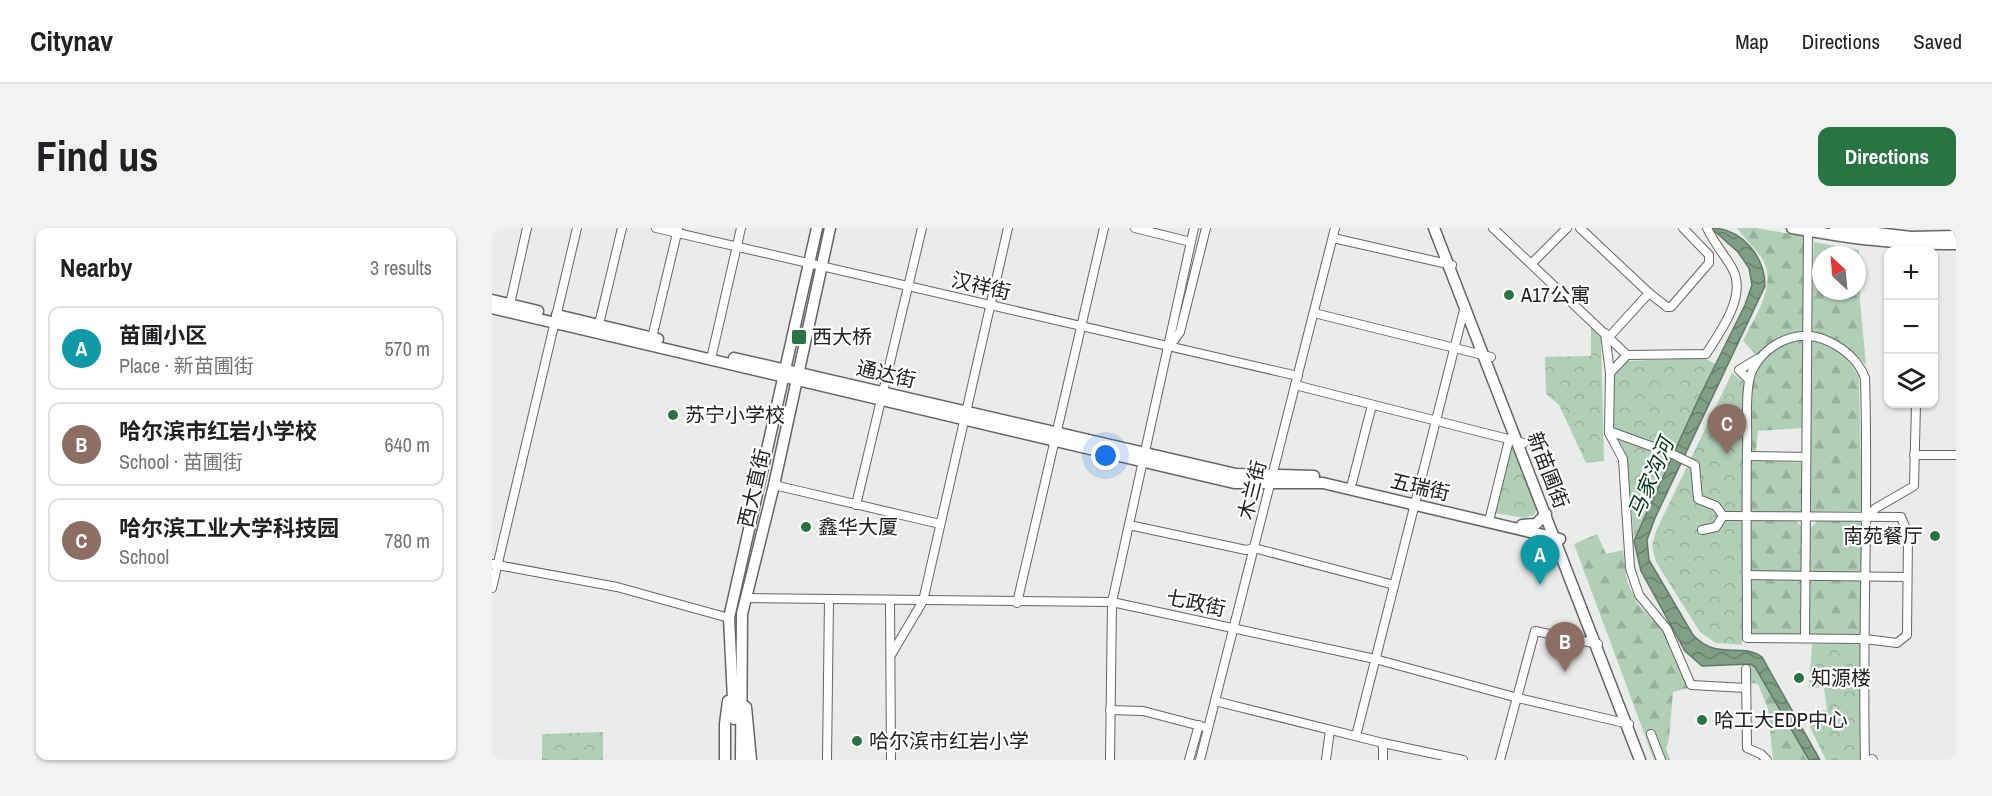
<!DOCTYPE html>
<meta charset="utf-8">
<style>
body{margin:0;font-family:"Archivo Narrow","Noto Sans SC",sans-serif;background:#f2f2f2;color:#202124}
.controls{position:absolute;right:18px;top:18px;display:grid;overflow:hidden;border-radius:12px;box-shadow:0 2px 4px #0004}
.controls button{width:54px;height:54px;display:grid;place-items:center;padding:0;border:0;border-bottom:2px solid #e0e0e0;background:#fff;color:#202124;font:30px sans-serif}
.compass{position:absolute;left:1320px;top:18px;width:54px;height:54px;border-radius:50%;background:#fff;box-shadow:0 2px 4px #0004;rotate:334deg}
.you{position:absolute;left:614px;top:228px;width:21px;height:21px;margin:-15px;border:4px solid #fff;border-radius:50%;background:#1a73e8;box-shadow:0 0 0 9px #1a73e833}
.badge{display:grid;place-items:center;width:39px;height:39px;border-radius:50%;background:#297443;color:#fff;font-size:20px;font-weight:700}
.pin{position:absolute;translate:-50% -50px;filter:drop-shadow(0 2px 3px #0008)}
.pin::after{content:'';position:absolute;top:32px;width:21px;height:18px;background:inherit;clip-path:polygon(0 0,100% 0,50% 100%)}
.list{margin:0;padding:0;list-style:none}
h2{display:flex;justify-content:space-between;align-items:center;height:78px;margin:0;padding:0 24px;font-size:26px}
h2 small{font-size:20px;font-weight:400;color:#757577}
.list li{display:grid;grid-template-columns:39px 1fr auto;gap:18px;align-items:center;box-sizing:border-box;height:84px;margin:0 12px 12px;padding:0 12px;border:2px solid #e0e0e0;border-radius:12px}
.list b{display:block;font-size:22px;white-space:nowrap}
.list p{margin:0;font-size:20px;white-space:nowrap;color:#757577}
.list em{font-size:20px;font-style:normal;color:#757577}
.icon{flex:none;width:33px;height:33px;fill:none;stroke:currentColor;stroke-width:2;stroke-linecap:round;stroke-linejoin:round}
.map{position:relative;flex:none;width:1464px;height:532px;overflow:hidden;border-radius:12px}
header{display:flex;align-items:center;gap:36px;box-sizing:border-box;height:84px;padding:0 30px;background:#fff;border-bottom:2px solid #e0e0e0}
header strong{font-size:28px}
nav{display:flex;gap:33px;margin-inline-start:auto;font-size:21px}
.intro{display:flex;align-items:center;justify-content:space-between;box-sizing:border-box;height:144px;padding:0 36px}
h1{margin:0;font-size:42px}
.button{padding:15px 27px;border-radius:12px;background:#297443;color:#fff;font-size:21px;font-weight:700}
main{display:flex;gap:36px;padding:0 36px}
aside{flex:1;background:#fff;border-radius:12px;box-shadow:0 2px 4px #0004}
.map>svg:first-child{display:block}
.forest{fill:url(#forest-firs);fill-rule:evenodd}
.park{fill:url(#park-crowns)}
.water{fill:url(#water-waves);stroke:#627967;stroke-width:1.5}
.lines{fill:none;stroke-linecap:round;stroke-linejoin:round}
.minor-casing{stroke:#646764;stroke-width:10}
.major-casing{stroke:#646764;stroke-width:13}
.minor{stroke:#fff;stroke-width:8}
.major{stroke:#fff;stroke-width:10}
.poi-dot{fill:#297443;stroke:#fff;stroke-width:2}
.labels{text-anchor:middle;stroke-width:4.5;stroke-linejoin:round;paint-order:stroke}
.street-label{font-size:20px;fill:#202120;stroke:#fff}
.poi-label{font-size:20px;fill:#202120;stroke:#fff;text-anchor:start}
.water-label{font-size:21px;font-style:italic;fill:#003716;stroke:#fff}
</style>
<header>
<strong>Citynav</strong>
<nav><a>Map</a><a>Directions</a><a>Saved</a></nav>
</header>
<div class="intro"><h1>Find us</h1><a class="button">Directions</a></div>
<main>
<aside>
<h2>Nearby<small>3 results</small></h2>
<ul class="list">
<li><span class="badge" style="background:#0f9aa8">A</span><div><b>苗圃小区</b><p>Place · 新苗圃街</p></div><em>570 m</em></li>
<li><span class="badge" style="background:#8d6e63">B</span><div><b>哈尔滨市红岩小学校</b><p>School · 苗圃街</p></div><em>640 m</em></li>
<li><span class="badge" style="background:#8d6e63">C</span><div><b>哈尔滨工业大学科技园</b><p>School</p></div><em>780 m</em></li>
</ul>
</aside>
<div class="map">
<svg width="1464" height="532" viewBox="0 0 1464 532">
<defs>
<pattern id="forest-firs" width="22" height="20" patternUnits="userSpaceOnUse" patternTransform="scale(1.5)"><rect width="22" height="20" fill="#b1cfb7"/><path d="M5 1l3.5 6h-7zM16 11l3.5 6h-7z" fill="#98b19d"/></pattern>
<pattern id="park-crowns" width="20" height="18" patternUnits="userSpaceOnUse" patternTransform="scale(1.5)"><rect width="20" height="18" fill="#b1cfb7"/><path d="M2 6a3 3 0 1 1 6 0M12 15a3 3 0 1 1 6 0" fill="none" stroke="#98b19d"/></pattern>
<pattern id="water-waves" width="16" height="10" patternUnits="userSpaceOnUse" patternTransform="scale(1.5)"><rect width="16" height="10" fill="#7f9f86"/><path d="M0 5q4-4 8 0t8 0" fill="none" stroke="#68816d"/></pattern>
</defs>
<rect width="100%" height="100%" fill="#e9ece9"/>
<g class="forest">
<path d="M1245,0H1264L1311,8L1312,105L1265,128L1251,113C1263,88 1287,56 1269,29C1262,19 1252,10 1245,0Z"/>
<path d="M1322,14L1367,22L1368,73L1374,137C1358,120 1343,108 1319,104ZM1329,27H1365V63H1329Z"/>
<path d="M1310,110V200L1266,203L1264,223L1260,224C1260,194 1252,145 1279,124C1288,117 1300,114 1310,110Z"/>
<polygon points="1318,111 1352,126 1367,149 1370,283 1317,284"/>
<polygon points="1259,232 1310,235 1311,285 1258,284"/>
<polygon points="1372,291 1371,347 1316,347 1316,302 1326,293"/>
<polygon points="1257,292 1303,292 1312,301 1311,347 1258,345"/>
<polygon points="1105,306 1114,326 1131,322 1135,353 1145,375 1172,404 1196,460 1181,464 1177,511 1174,521 1178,532 1162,532 1082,316"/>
<polygon points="1257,350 1311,351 1311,408 1258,407"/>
<polygon points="1315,351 1371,352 1370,408 1315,407"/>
<polygon points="1256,436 1263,440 1317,532 1281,532 1276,481 1266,456 1259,455"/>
</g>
<g class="park">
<polygon points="1099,98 1109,107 1112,233 1094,235 1067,177 1054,166 1053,129 1099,128"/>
<polygon points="1212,130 1223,136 1183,222 1120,201 1122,146 1135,133"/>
<polygon points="1240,145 1253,155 1250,417 1224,415 1208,404 1164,334 1160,318 1164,303"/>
<polygon points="1125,210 1178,231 1142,313 1135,229"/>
<polygon points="1018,216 1024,218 1045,280 1042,287 1033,290 1002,285"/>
<polygon points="1368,415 1369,532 1334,532 1311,485 1335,482 1332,460 1317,459 1320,416"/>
<polygon points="111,504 111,532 50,532 50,506"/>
</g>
<path class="water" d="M1219,0C1249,0 1273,28 1273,58L1163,290L1155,312L1157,332L1201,407C1227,434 1248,413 1270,429L1328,532H1317L1263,439L1258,436L1210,438L1193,423L1149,343L1142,313L1205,174L1253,77L1260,57L1257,40L1246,24Z"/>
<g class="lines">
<g class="minor-casing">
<g id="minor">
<polyline points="164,0 806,148"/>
<polyline points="643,0 695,13"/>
<path d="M1001,0L1135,127L1214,126C1228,104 1256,67 1240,40C1232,26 1222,15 1215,0"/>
<polyline points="1088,0 1157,65"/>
<polyline points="841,10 960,37"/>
<polyline points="1039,36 1075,0"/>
<polyline points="18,76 35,0"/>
<polyline points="822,85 999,129"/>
<polyline points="107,96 130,0"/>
<polyline points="1113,105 1118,145 1117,205 1131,231 1138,340 1147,367 1175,401 1199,457 1254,460"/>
<polyline points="1117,109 1157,65 1175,79 1179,79 1217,35 1217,27 1191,0"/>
<polyline points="159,114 186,1"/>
<polyline points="680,115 688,104 714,0"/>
<polyline points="219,131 249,0"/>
<polyline points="1118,145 1135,127"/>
<polyline points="1257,152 1247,142 1265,131"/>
<polyline points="803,157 1032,215"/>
<polyline points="1117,203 1178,225 1203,237 1206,271 1224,278 1231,288 1224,299 1210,302"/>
<polyline points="1422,227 1464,227"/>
<polyline points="1255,228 1314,229"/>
<polyline points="860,255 880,177"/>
<polyline points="282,257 448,296"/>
<polyline points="364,277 430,0"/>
<path d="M1231,288C1291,288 1350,289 1409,289L1416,306L1415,407L1405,415L1373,411L1255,410C1255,347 1254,285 1255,222C1256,200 1253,175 1257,153C1263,122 1301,99 1331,111C1349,118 1366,131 1373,150C1377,277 1370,405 1373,532"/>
<polyline points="998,289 1017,212"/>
<polyline points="1374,289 1384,280 1422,258 1424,176"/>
<polyline points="637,297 754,322 762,320 902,357"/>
<polyline points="0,336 125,359 237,390"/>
<polyline points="1255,347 1415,349"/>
<polyline points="0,360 85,0"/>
<polyline points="254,370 620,374 883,431 1026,470 1137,496"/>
<polyline points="398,373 399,532"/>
<polyline points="525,375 612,0"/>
<polyline points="1313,410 1316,3"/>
<polyline points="399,427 431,373 516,0"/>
<polyline points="1254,441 1255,520 1269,526 1275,532"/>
<polyline points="723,473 891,515 971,532"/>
<polyline points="618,482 651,483 716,500"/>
<polyline points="1159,506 1169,532"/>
<polyline points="864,508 973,78"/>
<polyline points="1380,531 1381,532"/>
<polyline points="335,532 337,371"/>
<polyline points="618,532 620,374 702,0"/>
<polyline points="697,532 707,497"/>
<polyline points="708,532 843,0"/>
<polyline points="834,532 838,502"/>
<polyline points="891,532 891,515"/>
<polyline points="1008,532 1043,403 1106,416"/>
</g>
</g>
<g class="major-casing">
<g id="major">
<polyline points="942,0 1148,532"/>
<path d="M1300,0C1358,10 1405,17 1464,16"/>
<polyline points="1343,0 1419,9 1464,8"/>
<polyline points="0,72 46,83"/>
<polyline points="0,80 742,255 831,255 1068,311"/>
<polyline points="65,87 166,111"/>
<polyline points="242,130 744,246 822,248"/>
<polyline points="1030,297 1044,296 1054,286"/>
<polyline points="254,479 259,532"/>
<polyline points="242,491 237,390 325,0"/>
<polyline points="233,532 233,496 236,473"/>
<polyline points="249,532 250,386 282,257 338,0"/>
</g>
</g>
<use href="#minor" class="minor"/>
<use href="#major" class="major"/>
</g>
<g class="poi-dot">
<circle cx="1017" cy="67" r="6"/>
<rect x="299" y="101" width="16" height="16" rx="3"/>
<circle cx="181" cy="187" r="6"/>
<circle cx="314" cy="299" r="6"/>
<circle cx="1443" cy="308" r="6"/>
<circle cx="1307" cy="450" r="6"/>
<circle cx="1210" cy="492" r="6"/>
<circle cx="365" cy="513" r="6"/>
</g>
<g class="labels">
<g class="street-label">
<text transform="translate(489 58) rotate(13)" y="7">汉祥街</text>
<text transform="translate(394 146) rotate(13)" y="7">通达街</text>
<text transform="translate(1056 242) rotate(69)" y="7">新苗圃街</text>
<text transform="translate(928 259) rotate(13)" y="7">五瑞街</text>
<text transform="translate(262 260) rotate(-77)" y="7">西大直街</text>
<text transform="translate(760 262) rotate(-76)" y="7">木兰街</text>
<text transform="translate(704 375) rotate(12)" y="7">七政街</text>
</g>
<g class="poi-label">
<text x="1029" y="74">A17公寓</text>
<text x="320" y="116">西大桥</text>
<text x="193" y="194">苏宁小学校</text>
<text x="326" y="306">鑫华大厦</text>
<text x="1431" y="315" text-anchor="end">南苑餐厅</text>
<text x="1319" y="457">知源楼</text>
<text x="1222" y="499">哈工大EDP中心</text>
<text x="377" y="520">哈尔滨市红岩小学</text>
</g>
<g class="water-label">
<text transform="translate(1159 250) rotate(-67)" y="7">马家沟河</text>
</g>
</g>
</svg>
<div class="controls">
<button>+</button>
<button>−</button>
<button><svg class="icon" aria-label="layers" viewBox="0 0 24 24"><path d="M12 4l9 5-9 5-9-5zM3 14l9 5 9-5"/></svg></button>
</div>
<svg class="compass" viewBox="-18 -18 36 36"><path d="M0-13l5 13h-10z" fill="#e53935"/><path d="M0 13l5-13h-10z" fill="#757577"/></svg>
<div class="you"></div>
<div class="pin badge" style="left:1048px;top:357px;background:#0f9aa8">A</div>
<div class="pin badge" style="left:1073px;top:444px;background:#8d6e63">B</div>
<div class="pin badge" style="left:1235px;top:226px;background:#8d6e63">C</div>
</div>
</main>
